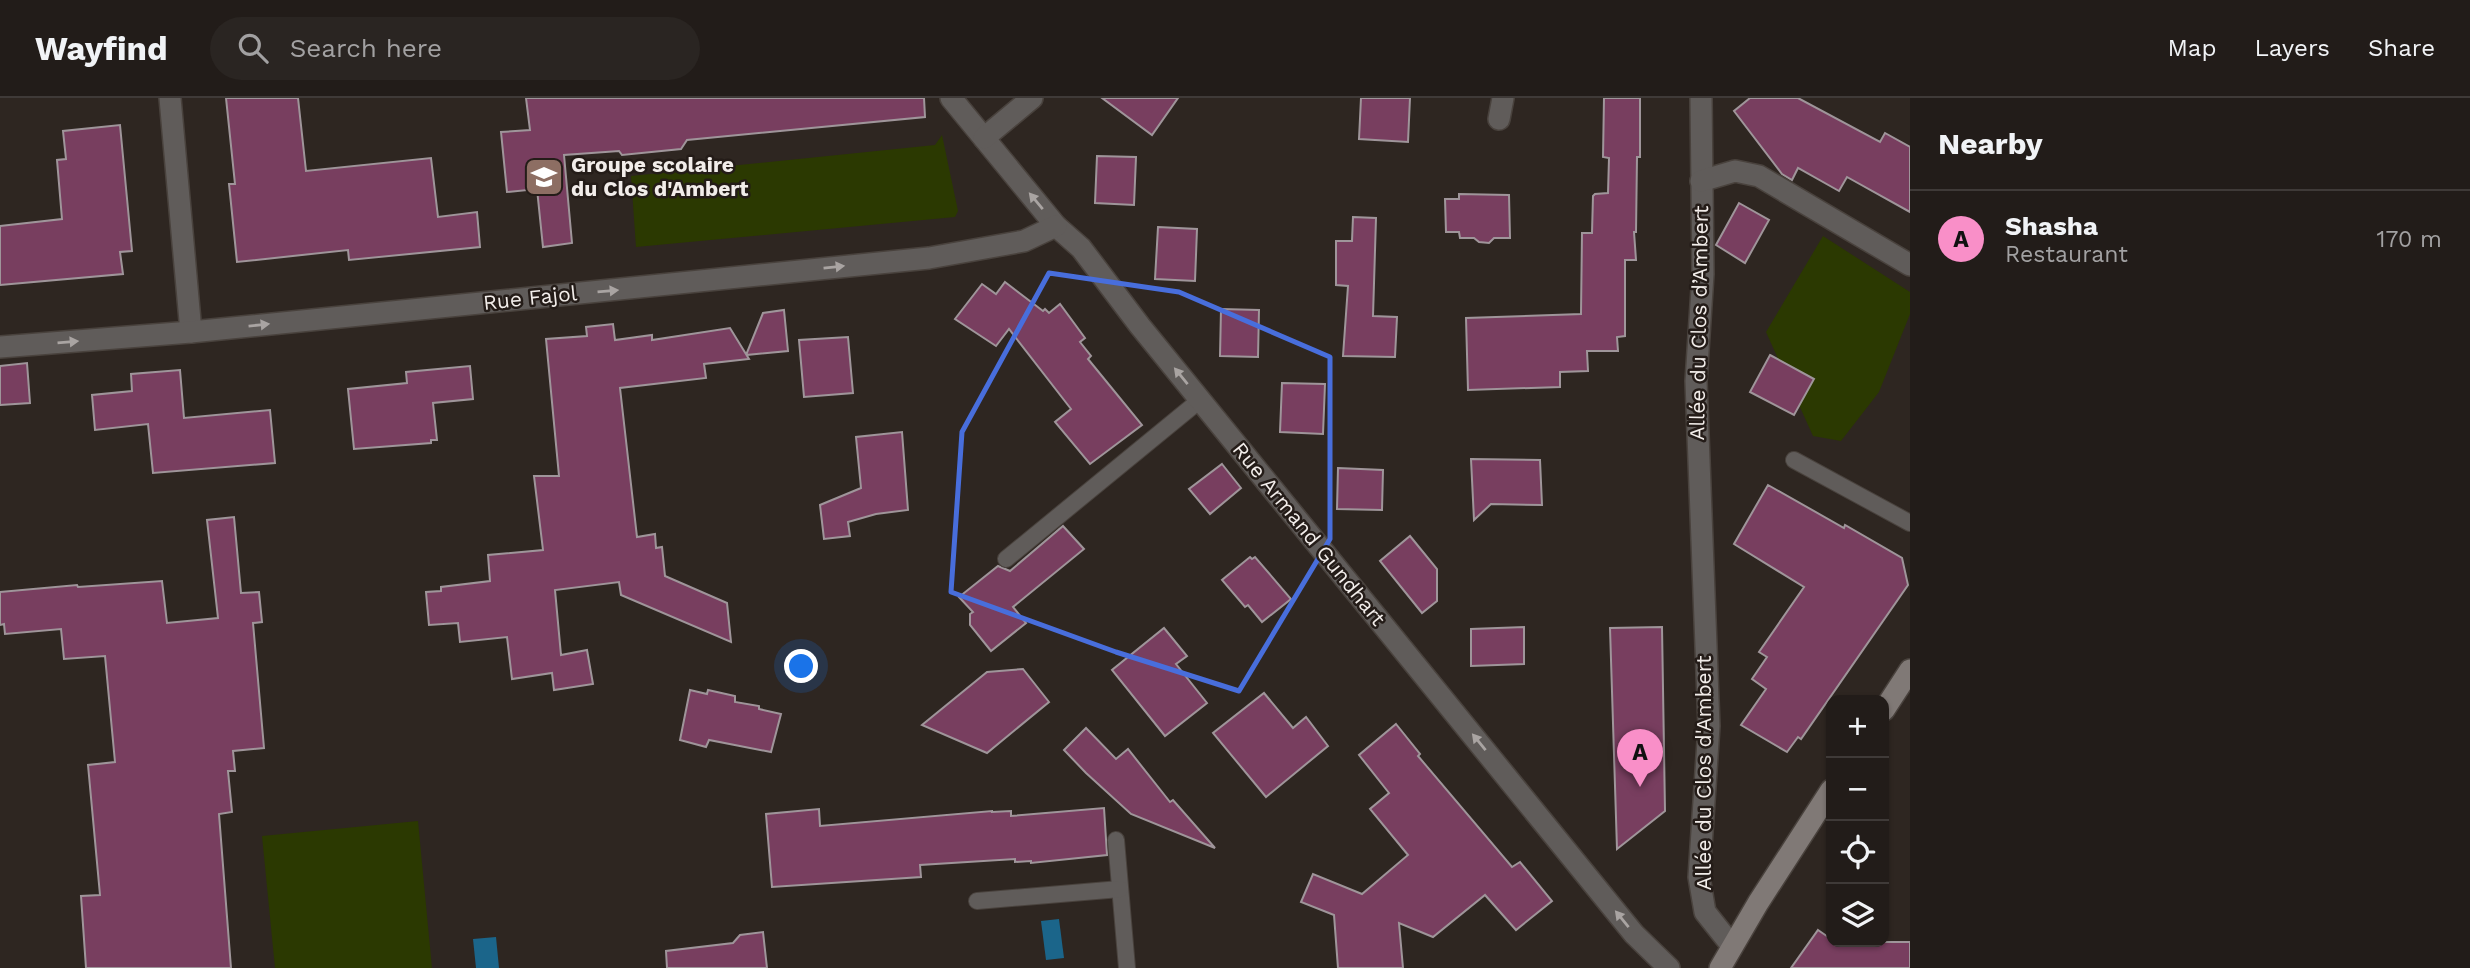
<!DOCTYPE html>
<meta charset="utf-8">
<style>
body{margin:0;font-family:"Work Sans",sans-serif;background:#2a2522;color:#f1f3f6}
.controls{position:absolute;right:21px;bottom:21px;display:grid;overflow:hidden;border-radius:14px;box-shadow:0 2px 5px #0004}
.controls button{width:63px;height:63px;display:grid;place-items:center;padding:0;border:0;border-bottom:2px solid #3f3a38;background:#221c19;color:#f1f3f6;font:35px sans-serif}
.you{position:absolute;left:802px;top:569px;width:24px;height:24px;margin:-18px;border:5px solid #fff;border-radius:50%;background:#1a73e8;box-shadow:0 0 0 10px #1a73e833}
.badge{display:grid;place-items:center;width:46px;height:46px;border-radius:50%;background:#f98fc8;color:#111;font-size:23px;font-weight:700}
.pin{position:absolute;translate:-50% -58px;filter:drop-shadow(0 2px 4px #0008)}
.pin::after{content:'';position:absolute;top:37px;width:24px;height:21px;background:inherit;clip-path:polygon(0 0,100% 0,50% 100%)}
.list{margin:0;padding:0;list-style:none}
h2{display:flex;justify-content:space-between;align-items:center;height:91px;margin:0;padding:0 28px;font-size:30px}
h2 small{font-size:23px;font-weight:400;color:#a2a1a2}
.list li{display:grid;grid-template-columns:46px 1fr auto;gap:21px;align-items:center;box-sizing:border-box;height:98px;padding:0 28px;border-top:2px solid #3f3a38}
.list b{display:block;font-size:26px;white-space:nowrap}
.list p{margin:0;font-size:23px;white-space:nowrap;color:#a2a1a2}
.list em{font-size:23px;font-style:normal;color:#a2a1a2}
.icon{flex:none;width:38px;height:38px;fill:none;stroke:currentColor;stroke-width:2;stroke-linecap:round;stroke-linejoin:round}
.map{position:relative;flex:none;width:1910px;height:870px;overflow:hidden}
header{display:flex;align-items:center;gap:42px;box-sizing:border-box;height:98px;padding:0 35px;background:#221c19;border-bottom:2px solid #3f3a38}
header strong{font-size:33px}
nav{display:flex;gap:38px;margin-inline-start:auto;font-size:24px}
.search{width:490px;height:63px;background:#2a2522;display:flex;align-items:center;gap:18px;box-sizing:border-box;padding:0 24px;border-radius:38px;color:#a2a1a2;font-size:26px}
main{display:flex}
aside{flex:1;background:#221c19}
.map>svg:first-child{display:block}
.green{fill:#2b3901}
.water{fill:#1b658a}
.building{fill:#783e5f;stroke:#9f959a;stroke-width:2}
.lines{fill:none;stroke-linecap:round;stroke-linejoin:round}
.lane-casing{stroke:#49423d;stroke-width:18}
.street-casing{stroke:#49423d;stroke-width:24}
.secondary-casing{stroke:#49423d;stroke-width:24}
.lane{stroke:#605c5a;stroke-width:16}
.street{stroke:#605c5a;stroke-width:21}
.secondary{stroke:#807976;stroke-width:21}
.oneway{fill:#a9a4a2}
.marked{fill:none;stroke:#486edc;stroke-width:5;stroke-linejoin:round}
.labels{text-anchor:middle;stroke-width:5;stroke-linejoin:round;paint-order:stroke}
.poi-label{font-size:21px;font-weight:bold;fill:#f2edea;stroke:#241c18;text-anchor:start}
.street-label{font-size:21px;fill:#f2edea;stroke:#241c18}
</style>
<header>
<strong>Wayfind</strong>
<div class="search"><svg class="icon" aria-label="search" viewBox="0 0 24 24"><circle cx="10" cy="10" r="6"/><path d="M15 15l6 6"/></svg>Search here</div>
<nav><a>Map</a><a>Layers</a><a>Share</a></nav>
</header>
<main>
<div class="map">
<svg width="1910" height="870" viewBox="0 0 1910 870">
<rect width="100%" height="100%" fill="#2e2621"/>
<g class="green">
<polygon points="942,37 958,113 955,119 636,149 631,78 935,47"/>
<polygon points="1823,138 1910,194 1910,216 1879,294 1841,343 1813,338 1766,234"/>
<polygon points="418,723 432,870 275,870 262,738"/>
</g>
<g class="water">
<polygon points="1059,821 1064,860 1046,862 1041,823"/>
<polygon points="496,839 499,870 476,870 473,841"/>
</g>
<g class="building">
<polygon points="226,0 298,0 306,73 431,60 438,119 477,114 480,149 349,162 348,152 237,164 229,86 235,86"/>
<polygon points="526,0 924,0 925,19 687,42 681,51 622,57 619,53 564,57 572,145 543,149 537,91 507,94 501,34 530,32"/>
<polygon points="1102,0 1178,0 1152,37"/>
<polygon points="1361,0 1410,0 1408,44 1359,41"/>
<polygon points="1604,0 1640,0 1640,59 1637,59 1636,134 1634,134 1636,162 1625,162 1625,238 1617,239 1618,253 1587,253 1588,273 1560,274 1560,289 1468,292 1466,220 1581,216 1582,135 1592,135 1593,98 1595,96 1608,95 1609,60 1603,59"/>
<polygon points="1750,0 1798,0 1880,44 1885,35 1910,49 1910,114 1847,79 1839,93 1798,70 1792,82 1782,76 1734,13"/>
<polygon points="120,27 132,153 120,154 123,176 0,187 0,128 62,121 57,62 66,61 63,33"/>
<polygon points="1097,58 1136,59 1134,107 1095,105"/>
<polygon points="1459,96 1509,97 1510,140 1494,140 1489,145 1479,144 1474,140 1460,140 1459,134 1446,134 1445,101 1459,101"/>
<polygon points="1739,105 1769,122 1745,165 1716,147"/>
<polygon points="1353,119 1376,120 1373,218 1397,219 1395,259 1343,258 1348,188 1336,187 1336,143 1352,143"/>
<polygon points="1158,129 1197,131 1195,183 1155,181"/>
<polygon points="1005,184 1043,213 1045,211 1049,215 1060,206 1085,240 1080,244 1091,258 1088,261 1142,327 1090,366 1055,324 1071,311 1009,231 996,248 955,221 982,186 996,196"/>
<polygon points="1221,211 1259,212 1258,259 1220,258"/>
<polygon points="784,212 788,253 746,257 763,215"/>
<polygon points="613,226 615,242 652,237 652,242 730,230 749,261 704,266 706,280 620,290 637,439 655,436 656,450 662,449 665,478 727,505 731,544 621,497 619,484 555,492 561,557 587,552 593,586 554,592 552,575 512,581 507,539 460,544 458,525 429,527 426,494 441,493 441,489 490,483 488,457 543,452 534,378 559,378 546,241 587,238 586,229"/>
<polygon points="848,239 853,295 804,299 799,242"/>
<polygon points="1770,257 1814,281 1794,317 1750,294"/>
<polygon points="27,265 30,305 0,307 0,268"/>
<polygon points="470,268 473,301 433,305 437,342 431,342 431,345 354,351 348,291 407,285 406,274"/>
<polygon points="180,272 184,320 270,312 275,365 153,375 148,326 95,332 92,297 132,293 131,276"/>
<polygon points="1282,285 1325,286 1323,336 1280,334"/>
<polygon points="902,334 908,412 876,416 848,424 850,438 824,441 820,407 861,390 856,339"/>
<polygon points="1471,361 1540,362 1542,407 1491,406 1474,422"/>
<polygon points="1222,366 1241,390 1210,416 1189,391"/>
<polygon points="1338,370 1383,372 1382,412 1337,411"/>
<polygon points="1768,387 1844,430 1845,427 1902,460 1908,487 1801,641 1798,639 1787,654 1741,627 1766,591 1752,581 1767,559 1759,554 1804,489 1734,446"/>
<polygon points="234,419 241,495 259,494 262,524 253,525 264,650 233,653 235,673 228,673 232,714 219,716 231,870 86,870 81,798 100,797 88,667 115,664 105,558 64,561 61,531 5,536 4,526 0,527 0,494 77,487 78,489 162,483 167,525 218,520 207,422"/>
<polygon points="1063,428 1084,451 1013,509 1026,525 991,553 970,527 970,516 973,514 959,499 998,468 1010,473"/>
<polygon points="1410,438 1437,471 1437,503 1422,515 1380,463"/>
<polygon points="1250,459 1252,461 1255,459 1291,501 1262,524 1248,507 1245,509 1222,482"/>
<polygon points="1524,529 1524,566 1471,568 1471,531"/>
<polygon points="1662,529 1665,713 1617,751 1610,530"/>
<polygon points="1164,530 1187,558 1176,566 1207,605 1165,638 1112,572"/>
<polygon points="1023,571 1049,604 987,655 922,627 987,574"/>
<polygon points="690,592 707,596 708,592 735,598 735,604 759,608 759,611 781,616 771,654 709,642 706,649 680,642"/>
<polygon points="1264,595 1293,630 1306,619 1328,648 1266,699 1213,635"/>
<polygon points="1396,626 1420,656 1418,658 1512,769 1520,764 1552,803 1516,832 1485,797 1433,839 1399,825 1403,870 1338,870 1334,817 1301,804 1313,776 1362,796 1408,757 1370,711 1389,695 1359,657"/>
<polygon points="1086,630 1116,661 1128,651 1170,704 1173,702 1215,750 1131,716 1086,675 1064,652"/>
<polygon points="1104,710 1107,757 1031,765 1031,763 1015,764 1015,761 920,767 921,779 772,789 766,716 819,711 820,728 992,713 992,714 1011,713 1011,718"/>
<polygon points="1818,832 1831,841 1831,844 1910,844 1910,870 1791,870"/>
<polygon points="763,834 767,870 667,870 666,853 733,845 740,837"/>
</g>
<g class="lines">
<g class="lane-casing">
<g id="lane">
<polyline points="1794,362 1910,425"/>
<polyline points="1006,461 1200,302"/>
<polyline points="1116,742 1127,870"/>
<polyline points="977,803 1120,791"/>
</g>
</g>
<g class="street-casing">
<g id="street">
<polyline points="170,0 191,234"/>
<polyline points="951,0 1056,128 1081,150 1140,228 1634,836 1669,870"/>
<polyline points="1701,0 1703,176 1696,283 1709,628 1699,779 1705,814 1732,848"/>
<polyline points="1499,21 1503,0"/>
<polyline points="984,40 1032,0"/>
<polyline points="1701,83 1735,73 1759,78 1910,167"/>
<polyline points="0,249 191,234 929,160 1024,143 1056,128"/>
</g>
</g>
<g class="secondary-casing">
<g id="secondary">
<polyline points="1884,612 1910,572"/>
<polyline points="1720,870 1758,805 1831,692"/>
</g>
</g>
<use href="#lane" class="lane"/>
<use href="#street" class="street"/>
<use href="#secondary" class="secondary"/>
</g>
<defs><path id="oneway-solid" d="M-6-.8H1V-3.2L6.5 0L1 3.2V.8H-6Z" transform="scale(1.75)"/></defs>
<g class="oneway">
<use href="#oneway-solid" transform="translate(1036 103) rotate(-130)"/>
<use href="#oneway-solid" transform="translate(834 169) rotate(-6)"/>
<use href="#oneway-solid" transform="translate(608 193) rotate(-5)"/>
<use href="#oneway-solid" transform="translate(259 227) rotate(-6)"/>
<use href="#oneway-solid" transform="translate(68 244) rotate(-5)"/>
<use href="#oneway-solid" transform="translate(1181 278) rotate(-129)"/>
<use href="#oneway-solid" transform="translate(1479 644) rotate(-129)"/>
<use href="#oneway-solid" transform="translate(1622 821) rotate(-129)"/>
</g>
<path class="marked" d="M1049,175L1179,194L1330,259V441L1239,593L1116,554L951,494L962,334Z"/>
<defs>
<g id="school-square" transform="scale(2.0125)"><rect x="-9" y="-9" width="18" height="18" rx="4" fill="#8d6e63" stroke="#241c18"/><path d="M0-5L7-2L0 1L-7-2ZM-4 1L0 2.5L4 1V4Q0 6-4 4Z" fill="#fff"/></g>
</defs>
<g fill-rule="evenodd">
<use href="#school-square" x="544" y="79"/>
</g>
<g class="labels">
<g class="poi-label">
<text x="571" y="74">Groupe scolaire<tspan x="571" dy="24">du Clos d'Ambert</tspan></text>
</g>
<g class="street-label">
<text transform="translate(530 200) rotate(-6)" y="7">Rue Fajol</text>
<text transform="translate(1699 225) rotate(-89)" y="7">Allée du Clos d’Ambert</text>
<text transform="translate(1309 436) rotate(51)" y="7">Rue Armand Gundhart</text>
<text transform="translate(1704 675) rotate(-90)" y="7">Allée du Clos d'Ambert</text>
</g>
</g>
</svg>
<div class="controls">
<button>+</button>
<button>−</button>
<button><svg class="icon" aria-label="locate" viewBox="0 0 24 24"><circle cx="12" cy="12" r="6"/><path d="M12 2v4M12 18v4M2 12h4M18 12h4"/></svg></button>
<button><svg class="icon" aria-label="layers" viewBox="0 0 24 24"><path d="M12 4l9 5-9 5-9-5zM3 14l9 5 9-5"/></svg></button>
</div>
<div class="you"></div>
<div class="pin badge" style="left:1640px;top:689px">A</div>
</div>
<aside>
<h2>Nearby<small></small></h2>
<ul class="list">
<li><span class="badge">A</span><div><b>Shasha</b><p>Restaurant</p></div><em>170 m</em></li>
</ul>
</aside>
</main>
